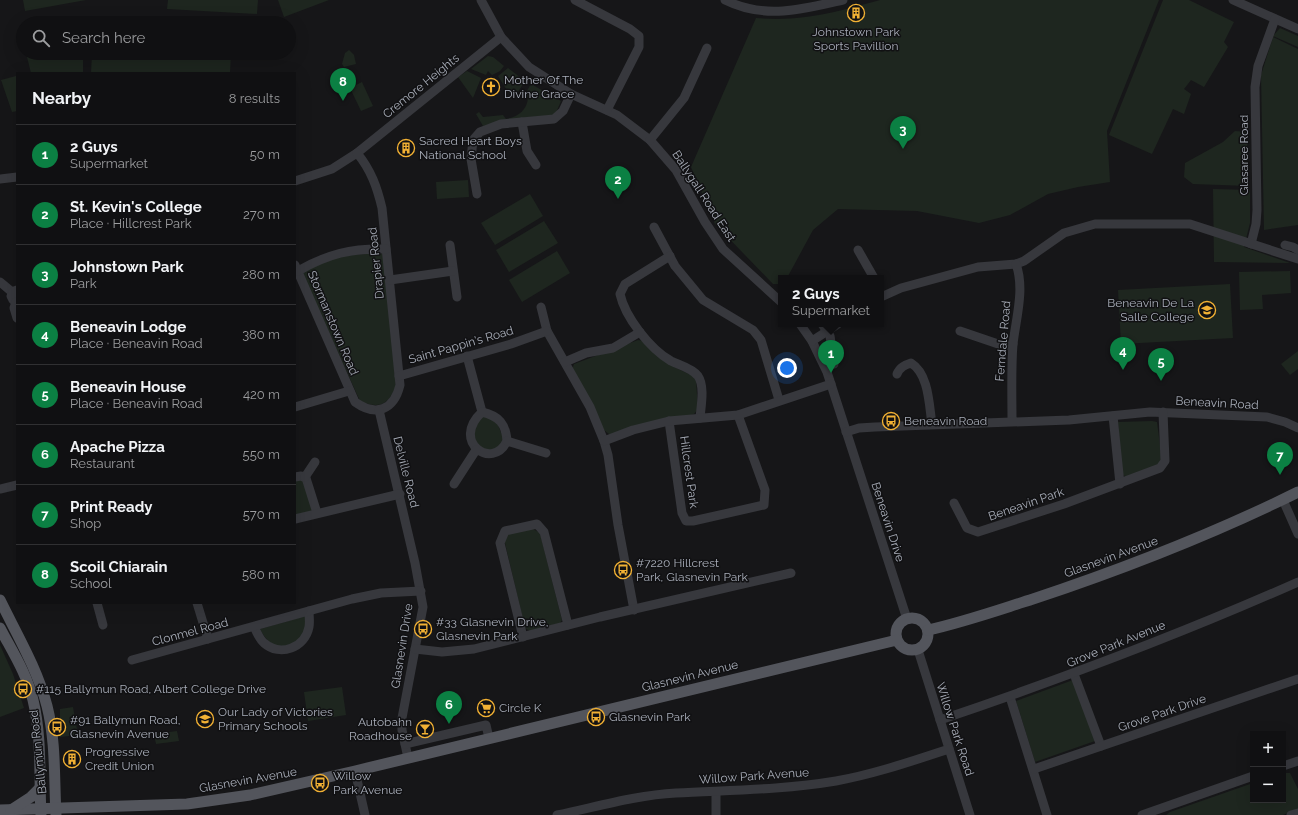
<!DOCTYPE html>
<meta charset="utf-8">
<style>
body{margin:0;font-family:Raleway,sans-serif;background:#19191b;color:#f1f3f6}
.controls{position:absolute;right:12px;bottom:12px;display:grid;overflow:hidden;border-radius:0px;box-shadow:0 4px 16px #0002}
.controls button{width:36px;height:36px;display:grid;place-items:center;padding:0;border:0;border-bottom:1px solid #303032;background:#101012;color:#f1f3f6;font:20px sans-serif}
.you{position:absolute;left:787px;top:368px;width:14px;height:14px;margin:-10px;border:3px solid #fff;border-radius:50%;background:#1a73e8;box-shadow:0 0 0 6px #1a73e833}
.badge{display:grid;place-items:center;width:26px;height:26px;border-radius:50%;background:#0b8043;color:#fff;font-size:13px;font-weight:700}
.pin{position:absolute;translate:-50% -33px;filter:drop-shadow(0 1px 2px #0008)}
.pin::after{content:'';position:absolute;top:21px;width:14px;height:12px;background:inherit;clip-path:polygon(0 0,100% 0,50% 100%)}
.popup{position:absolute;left:778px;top:275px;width:106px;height:52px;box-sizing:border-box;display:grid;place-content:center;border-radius:0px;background:#101012;filter:drop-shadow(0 1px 3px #0005);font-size:13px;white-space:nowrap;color:#9c9d9f}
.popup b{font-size:15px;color:#f1f3f6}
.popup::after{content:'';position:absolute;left:50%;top:100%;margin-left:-8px;border:8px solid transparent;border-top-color:#101012}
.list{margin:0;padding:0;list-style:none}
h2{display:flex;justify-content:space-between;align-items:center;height:52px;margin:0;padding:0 16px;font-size:17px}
h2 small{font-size:13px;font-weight:400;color:#9c9d9f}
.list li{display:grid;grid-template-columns:26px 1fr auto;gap:12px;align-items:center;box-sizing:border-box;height:60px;padding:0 16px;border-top:1px solid #303032}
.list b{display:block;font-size:15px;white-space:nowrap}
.list p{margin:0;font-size:13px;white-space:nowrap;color:#9c9d9f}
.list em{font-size:13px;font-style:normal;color:#9c9d9f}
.icon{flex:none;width:22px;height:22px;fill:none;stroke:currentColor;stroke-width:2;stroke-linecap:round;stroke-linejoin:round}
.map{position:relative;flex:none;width:1298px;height:815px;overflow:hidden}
.search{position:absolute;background:#101012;box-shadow:0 4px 16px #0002;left:16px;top:16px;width:280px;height:44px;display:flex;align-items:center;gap:10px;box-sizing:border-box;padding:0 14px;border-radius:22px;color:#9c9d9f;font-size:15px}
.panel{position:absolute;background:#101012;box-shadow:0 4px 16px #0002;left:16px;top:72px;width:280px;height:532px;border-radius:0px}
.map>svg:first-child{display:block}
.green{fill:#1e261f}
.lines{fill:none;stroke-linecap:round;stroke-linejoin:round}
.minor{stroke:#37383d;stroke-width:9}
.major{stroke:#53555c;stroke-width:11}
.labels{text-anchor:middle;stroke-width:3;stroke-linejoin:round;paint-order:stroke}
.poi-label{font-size:12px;fill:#a8adb8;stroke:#111113;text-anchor:start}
.street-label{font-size:12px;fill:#a8adb8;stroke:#111113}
</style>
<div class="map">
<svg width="1298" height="815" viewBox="0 0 1298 815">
<rect width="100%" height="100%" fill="#161618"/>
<g class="green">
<polygon points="23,0 86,0 25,11"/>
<polygon points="168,0 258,0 257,14 167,9"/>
<polygon points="278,0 329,0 284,17"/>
<path d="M880,0H1159L1107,131L1110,182L1078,187L1048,194L1010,215L979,223L917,211L838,209L813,230L787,278H781V284H773L715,224L691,167L756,18C804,22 835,12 880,0Z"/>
<polygon points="1163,0 1189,0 1234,22 1224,42 1228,47 1204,87 1191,80 1184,89 1191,94 1184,114 1173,109 1152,154 1109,135"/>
<polygon points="1280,28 1298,36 1298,47 1273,36"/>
<polygon points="1273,37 1298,49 1298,225 1264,230 1261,75"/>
<polygon points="349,50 354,55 356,64 344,67 342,64 345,53"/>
<polygon points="26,53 83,53 83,73 31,73"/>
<polygon points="92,53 231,53 230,73 91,73"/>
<polygon points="488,56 493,57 504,66 500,71 492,75 488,71 486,75 471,69"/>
<polygon points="508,68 525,81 514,98 508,92 498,76"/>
<polygon points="467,71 481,78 473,98 458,77"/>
<polygon points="16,76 17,111 12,112 1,80"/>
<polygon points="362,82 373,106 361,111 350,88"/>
<path d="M531,84L561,101L555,115L505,120L483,126L476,114L479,112L483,117L503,115L506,119C518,117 527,110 528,98L525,94Z"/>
<polygon points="1235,131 1247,132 1248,186 1193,184 1184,177 1185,163 1223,142"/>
<polygon points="468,180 469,197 437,199 436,182"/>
<polygon points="1213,189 1250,190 1250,223 1244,247 1290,263 1214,262"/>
<polygon points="530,194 543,216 495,245 481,223"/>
<polygon points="544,221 558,243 509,272 496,250"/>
<polygon points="557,251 570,273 522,302 509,280"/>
<path d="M380,253L384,255L396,386C388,406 378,409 360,401L303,275V271L335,256Z"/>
<polygon points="1290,271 1291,293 1262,295 1263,309 1240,310 1239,272"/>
<polygon points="1230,284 1233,338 1121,344 1118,290"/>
<polygon points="638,340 644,341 674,367 693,376 696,380 698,409 694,414 682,418 615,435 609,434 604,430 572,370 574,364"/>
<polygon points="1298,351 1298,369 1290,375 1281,364"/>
<polygon points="484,415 496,420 504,440 494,451 478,448 472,429"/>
<polygon points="1152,421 1157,422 1162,461 1161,465 1126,477 1122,474 1118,422"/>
<polygon points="295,480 305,480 313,513 295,518"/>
<polygon points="533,529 540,533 562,620 560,623 530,631 525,628 504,539 508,534"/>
<path d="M305,616V634C301,637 296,643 292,645C277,650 266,642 260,629Z"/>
<polygon points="0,645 13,674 24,708 0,717"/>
<polygon points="1073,680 1095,741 1035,762 1016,701"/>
<polygon points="342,687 346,715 308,721 304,692"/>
<polygon points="73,707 78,735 60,737 60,709"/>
<polygon points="177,731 179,741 156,744 154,734"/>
<polygon points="1283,773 1290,773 1298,789 1298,809 1283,815 1166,815 1170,812 1253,783 1253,800 1283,800"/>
</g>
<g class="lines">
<g class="minor">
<polyline points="481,0 501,37 529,67 571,94 617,115 650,140 676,170 705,222 723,249 781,302"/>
<polyline points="575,0 630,29 639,36 639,47 607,110"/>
<path d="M725,0C765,20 802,9 843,0"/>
<polyline points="1233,0 1298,29"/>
<polyline points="522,122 527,151 536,165"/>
<polyline points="650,140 684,98 707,48"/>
<polyline points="0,179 17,177"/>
<polyline points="295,181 332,169 357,153 501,37"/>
<polyline points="477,194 471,159 473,140 480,132 501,124 554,119 563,111 571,94"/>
<polyline points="654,227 675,266 703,300 753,330 761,340 779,400"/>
<polyline points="1251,244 1256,224 1257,210 1255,87 1258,66 1275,19"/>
<polyline points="450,245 457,297"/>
<polyline points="1285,245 1293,247 1298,250"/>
<polyline points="858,250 874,278"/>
<path d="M670,256L625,284L620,294C625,317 650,349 671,361C679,365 692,368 698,376C705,386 701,406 700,418"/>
<path d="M295,265L355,402C376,417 394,410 400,385L382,208C377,187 371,170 357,153"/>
<path d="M298,271C328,254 351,248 386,249"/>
<polyline points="390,280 453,271"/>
<polyline points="0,282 12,292"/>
<polyline points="17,290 14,291 11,296 13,300 17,303"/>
<polyline points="881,297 901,288 978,267 1016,264 1024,261 1064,233 1095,224 1190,224 1298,259"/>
<polyline points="16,302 14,308 17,318"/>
<polyline points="541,307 547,331 590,407 604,441 608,455 618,525 634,610"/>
<polyline points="800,324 812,341 827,372 907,619"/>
<polyline points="822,324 830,336 834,364"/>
<polyline points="960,331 1004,346 1013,344"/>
<polyline points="812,341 838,324"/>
<polyline points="467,356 482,412"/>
<polyline points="565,362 586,353 613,348 640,332"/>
<path d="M897,374C900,367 905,365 911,363C929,374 929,405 932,424"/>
<polyline points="399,376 511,344 547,331"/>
<polyline points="295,407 349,391"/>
<polyline points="379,410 415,563 423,607 402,718 402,730 408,758"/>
<path d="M482,412C499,416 506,424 507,441C493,471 450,442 482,412Z"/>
<polyline points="1113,416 1120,484"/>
<polyline points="669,421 682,513 686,521 693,521 764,505 765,490 738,415"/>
<path d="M1012,421C1012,395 1011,369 1013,344C1016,318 1025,289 1016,264"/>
<polyline points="846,432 859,428 875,427 1069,420 1150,412 1267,417 1285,422 1298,428"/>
<polyline points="507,441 546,453"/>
<polyline points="604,441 633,430 669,421 738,415 831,384"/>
<polyline points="295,477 301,476 306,478 317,513"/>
<polyline points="305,477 315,462"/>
<polyline points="454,484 476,450"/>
<polyline points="0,489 17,485"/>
<polyline points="1283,500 1298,534"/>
<polyline points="954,503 967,528 978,532 1064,504 1160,468 1165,461 1163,412"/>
<polyline points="295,519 400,494"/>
<polyline points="97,603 103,625"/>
<polyline points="197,603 208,639"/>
<path d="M254,627C257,632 259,639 264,643C280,657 305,648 309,627C310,622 309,616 309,611"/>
<polyline points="523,637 500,543 505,531 537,524 544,532 568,625"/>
<polyline points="415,649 442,652 474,649 600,617 791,573"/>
<polyline points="918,650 970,815"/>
<polyline points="132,660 352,599 381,593 421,591"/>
<polyline points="1074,674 1101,746"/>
<polyline points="1010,697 1047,815"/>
<path d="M940,720C1061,679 1181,634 1298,582"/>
<polyline points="405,744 486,725 489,738"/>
<polyline points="1283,766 1298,761"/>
<polyline points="1034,769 1298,679"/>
<polyline points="355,771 365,815"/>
<polyline points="716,792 716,815"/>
<path d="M557,815C596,807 636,795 676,793C730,790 782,790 836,781C875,774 912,761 949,749"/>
<polyline points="1142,815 1253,776"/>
<polyline points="1291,815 1298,813"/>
</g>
<g class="major">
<path d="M0,600C17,635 37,668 47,706C56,741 54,779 56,815"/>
<circle cx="912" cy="634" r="16"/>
<path d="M0,628C12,651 27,674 33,700C42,737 39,777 41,815"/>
<path d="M928,630C964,622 998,610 1033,599C1123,569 1213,534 1298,492"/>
<polyline points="0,810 187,804 250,795 355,771 897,640"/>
<polyline points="11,810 31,797 40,788"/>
</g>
</g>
<defs>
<g id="building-ring" transform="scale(0.9)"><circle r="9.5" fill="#111113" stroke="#f2b134" stroke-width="1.5"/><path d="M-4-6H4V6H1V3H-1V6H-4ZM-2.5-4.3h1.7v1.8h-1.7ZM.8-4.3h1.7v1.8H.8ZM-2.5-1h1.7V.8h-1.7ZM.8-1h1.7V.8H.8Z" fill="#f2b134"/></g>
<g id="church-ring" transform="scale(0.9)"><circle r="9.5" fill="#111113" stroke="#f2b134" stroke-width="1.5"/><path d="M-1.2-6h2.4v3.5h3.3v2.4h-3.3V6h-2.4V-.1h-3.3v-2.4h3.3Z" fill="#f2b134"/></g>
<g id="school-ring" transform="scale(0.9)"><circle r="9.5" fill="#111113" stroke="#f2b134" stroke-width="1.5"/><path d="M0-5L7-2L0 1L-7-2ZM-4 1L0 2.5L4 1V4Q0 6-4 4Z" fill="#f2b134"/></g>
<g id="bus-ring" transform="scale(0.9)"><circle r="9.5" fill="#111113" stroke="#f2b134" stroke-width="1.5"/><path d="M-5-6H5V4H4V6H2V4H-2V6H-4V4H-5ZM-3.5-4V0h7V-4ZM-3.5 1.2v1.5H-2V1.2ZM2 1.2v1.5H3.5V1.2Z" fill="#f2b134"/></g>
<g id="supermarket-ring" transform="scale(0.9)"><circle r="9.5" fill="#111113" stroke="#f2b134" stroke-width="1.5"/><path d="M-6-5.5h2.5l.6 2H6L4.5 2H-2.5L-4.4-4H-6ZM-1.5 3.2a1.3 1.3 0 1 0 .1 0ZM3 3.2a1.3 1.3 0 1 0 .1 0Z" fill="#f2b134"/></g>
<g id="bar-ring" transform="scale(0.9)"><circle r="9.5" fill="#111113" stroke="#f2b134" stroke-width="1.5"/><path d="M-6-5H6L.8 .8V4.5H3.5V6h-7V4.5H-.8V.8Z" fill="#f2b134"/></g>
</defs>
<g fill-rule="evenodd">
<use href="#building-ring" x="856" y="13"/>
<use href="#church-ring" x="491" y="87"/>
<use href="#building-ring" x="406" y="148"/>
<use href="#school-ring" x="1207" y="310"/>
<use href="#bus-ring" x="891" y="421"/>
<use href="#bus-ring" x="623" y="570"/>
<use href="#bus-ring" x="423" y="629"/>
<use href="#bus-ring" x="23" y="689"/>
<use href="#supermarket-ring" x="486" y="708"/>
<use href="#bus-ring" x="596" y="717"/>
<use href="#school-ring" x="205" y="719"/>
<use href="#bus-ring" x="57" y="727"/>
<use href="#bar-ring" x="425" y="729"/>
<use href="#building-ring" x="72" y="759"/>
<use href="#bus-ring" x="320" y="783"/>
</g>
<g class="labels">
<g class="poi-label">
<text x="856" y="36" text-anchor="middle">Johnstown Park<tspan x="856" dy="14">Sports Pavillion</tspan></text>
<text x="504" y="84">Mother Of The<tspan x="504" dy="14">Divine Grace</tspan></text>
<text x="419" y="145">Sacred Heart Boys<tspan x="419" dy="14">National School</tspan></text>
<text x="1194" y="307" text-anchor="end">Beneavin De La<tspan x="1194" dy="14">Salle College</tspan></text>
<text x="904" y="425">Beneavin Road</text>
<text x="636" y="567">#7220 Hillcrest<tspan x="636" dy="14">Park, Glasnevin Park</tspan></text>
<text x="436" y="626">#33 Glasnevin Drive,<tspan x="436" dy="14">Glasnevin Park</tspan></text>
<text x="36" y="693">#115 Ballymun Road, Albert College Drive</text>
<text x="499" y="712">Circle K</text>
<text x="218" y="716">Our Lady of Victories<tspan x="218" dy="14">Primary Schools</tspan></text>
<text x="609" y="721">Glasnevin Park</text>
<text x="70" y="724">#91 Ballymun Road,<tspan x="70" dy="14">Glasnevin Avenue</tspan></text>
<text x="412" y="726" text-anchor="end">Autobahn<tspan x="412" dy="14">Roadhouse</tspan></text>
<text x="85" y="756">Progressive<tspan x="85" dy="14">Credit Union</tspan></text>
<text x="333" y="780">Willow<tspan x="333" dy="14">Park Avenue</tspan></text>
</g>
<g class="street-label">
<text transform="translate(421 86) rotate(-39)" y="4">Cremore Heights</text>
<text transform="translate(1244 155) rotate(-90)" y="4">Glasaree Road</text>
<text transform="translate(704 196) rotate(57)" y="4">Ballygall Road East</text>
<text transform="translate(376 263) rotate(-96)" y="4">Drapier Road</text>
<text transform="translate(333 323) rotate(67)" y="4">Stormanstown Road</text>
<text transform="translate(1003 341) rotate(-85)" y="4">Ferndale Road</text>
<text transform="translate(461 345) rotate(-16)" y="4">Saint Pappin's Road</text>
<text transform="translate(1217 403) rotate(3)" y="4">Beneavin Road</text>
<text transform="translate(406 472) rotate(76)" y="4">Delville Road</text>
<text transform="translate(689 472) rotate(82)" y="4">Hillcrest Park</text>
<text transform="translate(1026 504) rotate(-19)" y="4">Beneavin Park</text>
<text transform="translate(888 522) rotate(72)" y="4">Beneavin Drive</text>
<text transform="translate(1111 557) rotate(-20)" y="4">Glasnevin Avenue</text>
<text transform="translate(190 632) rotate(-15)" y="4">Clonmel Road</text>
<text transform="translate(1116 644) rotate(-22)" y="4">Grove Park Avenue</text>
<text transform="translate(402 646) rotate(-81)" y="4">Glasnevin Drive</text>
<text transform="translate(690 676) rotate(-14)" y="4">Glasnevin Avenue</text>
<text transform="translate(1162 713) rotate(-19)" y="4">Grove Park Drive</text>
<text transform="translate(955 729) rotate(72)" y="4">Willow Park Road</text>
<text transform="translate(38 752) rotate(-96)" y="4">Ballymun Road</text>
<text transform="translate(754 776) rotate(-4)" y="4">Willow Park Avenue</text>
<text transform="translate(248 780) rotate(-10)" y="4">Glasnevin Avenue</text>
</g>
</g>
</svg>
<div class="controls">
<button>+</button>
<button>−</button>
</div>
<div class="you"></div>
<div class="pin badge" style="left:831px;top:373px">1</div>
<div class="popup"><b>2 Guys</b>Supermarket</div>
<div class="pin badge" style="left:618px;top:199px">2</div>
<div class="pin badge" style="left:903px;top:149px">3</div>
<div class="pin badge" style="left:1123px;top:370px">4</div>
<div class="pin badge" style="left:1161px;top:381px">5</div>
<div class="pin badge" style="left:449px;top:724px">6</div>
<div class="pin badge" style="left:1280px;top:475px">7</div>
<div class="pin badge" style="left:343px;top:101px">8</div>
<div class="search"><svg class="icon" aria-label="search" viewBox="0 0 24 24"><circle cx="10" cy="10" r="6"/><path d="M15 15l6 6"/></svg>Search here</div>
<section class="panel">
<h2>Nearby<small>8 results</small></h2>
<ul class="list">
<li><span class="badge">1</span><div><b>2 Guys</b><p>Supermarket</p></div><em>50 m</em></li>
<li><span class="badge">2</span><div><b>St. Kevin's College</b><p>Place · Hillcrest Park</p></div><em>270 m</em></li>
<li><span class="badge">3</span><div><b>Johnstown Park</b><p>Park</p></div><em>280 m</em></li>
<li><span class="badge">4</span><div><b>Beneavin Lodge</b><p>Place · Beneavin Road</p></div><em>380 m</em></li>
<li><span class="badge">5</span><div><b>Beneavin House</b><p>Place · Beneavin Road</p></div><em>420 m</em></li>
<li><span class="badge">6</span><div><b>Apache Pizza</b><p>Restaurant</p></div><em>550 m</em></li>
<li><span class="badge">7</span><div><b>Print Ready</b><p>Shop</p></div><em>570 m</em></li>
<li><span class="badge">8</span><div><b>Scoil Chiarain</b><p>School</p></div><em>580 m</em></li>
</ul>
</section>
</div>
